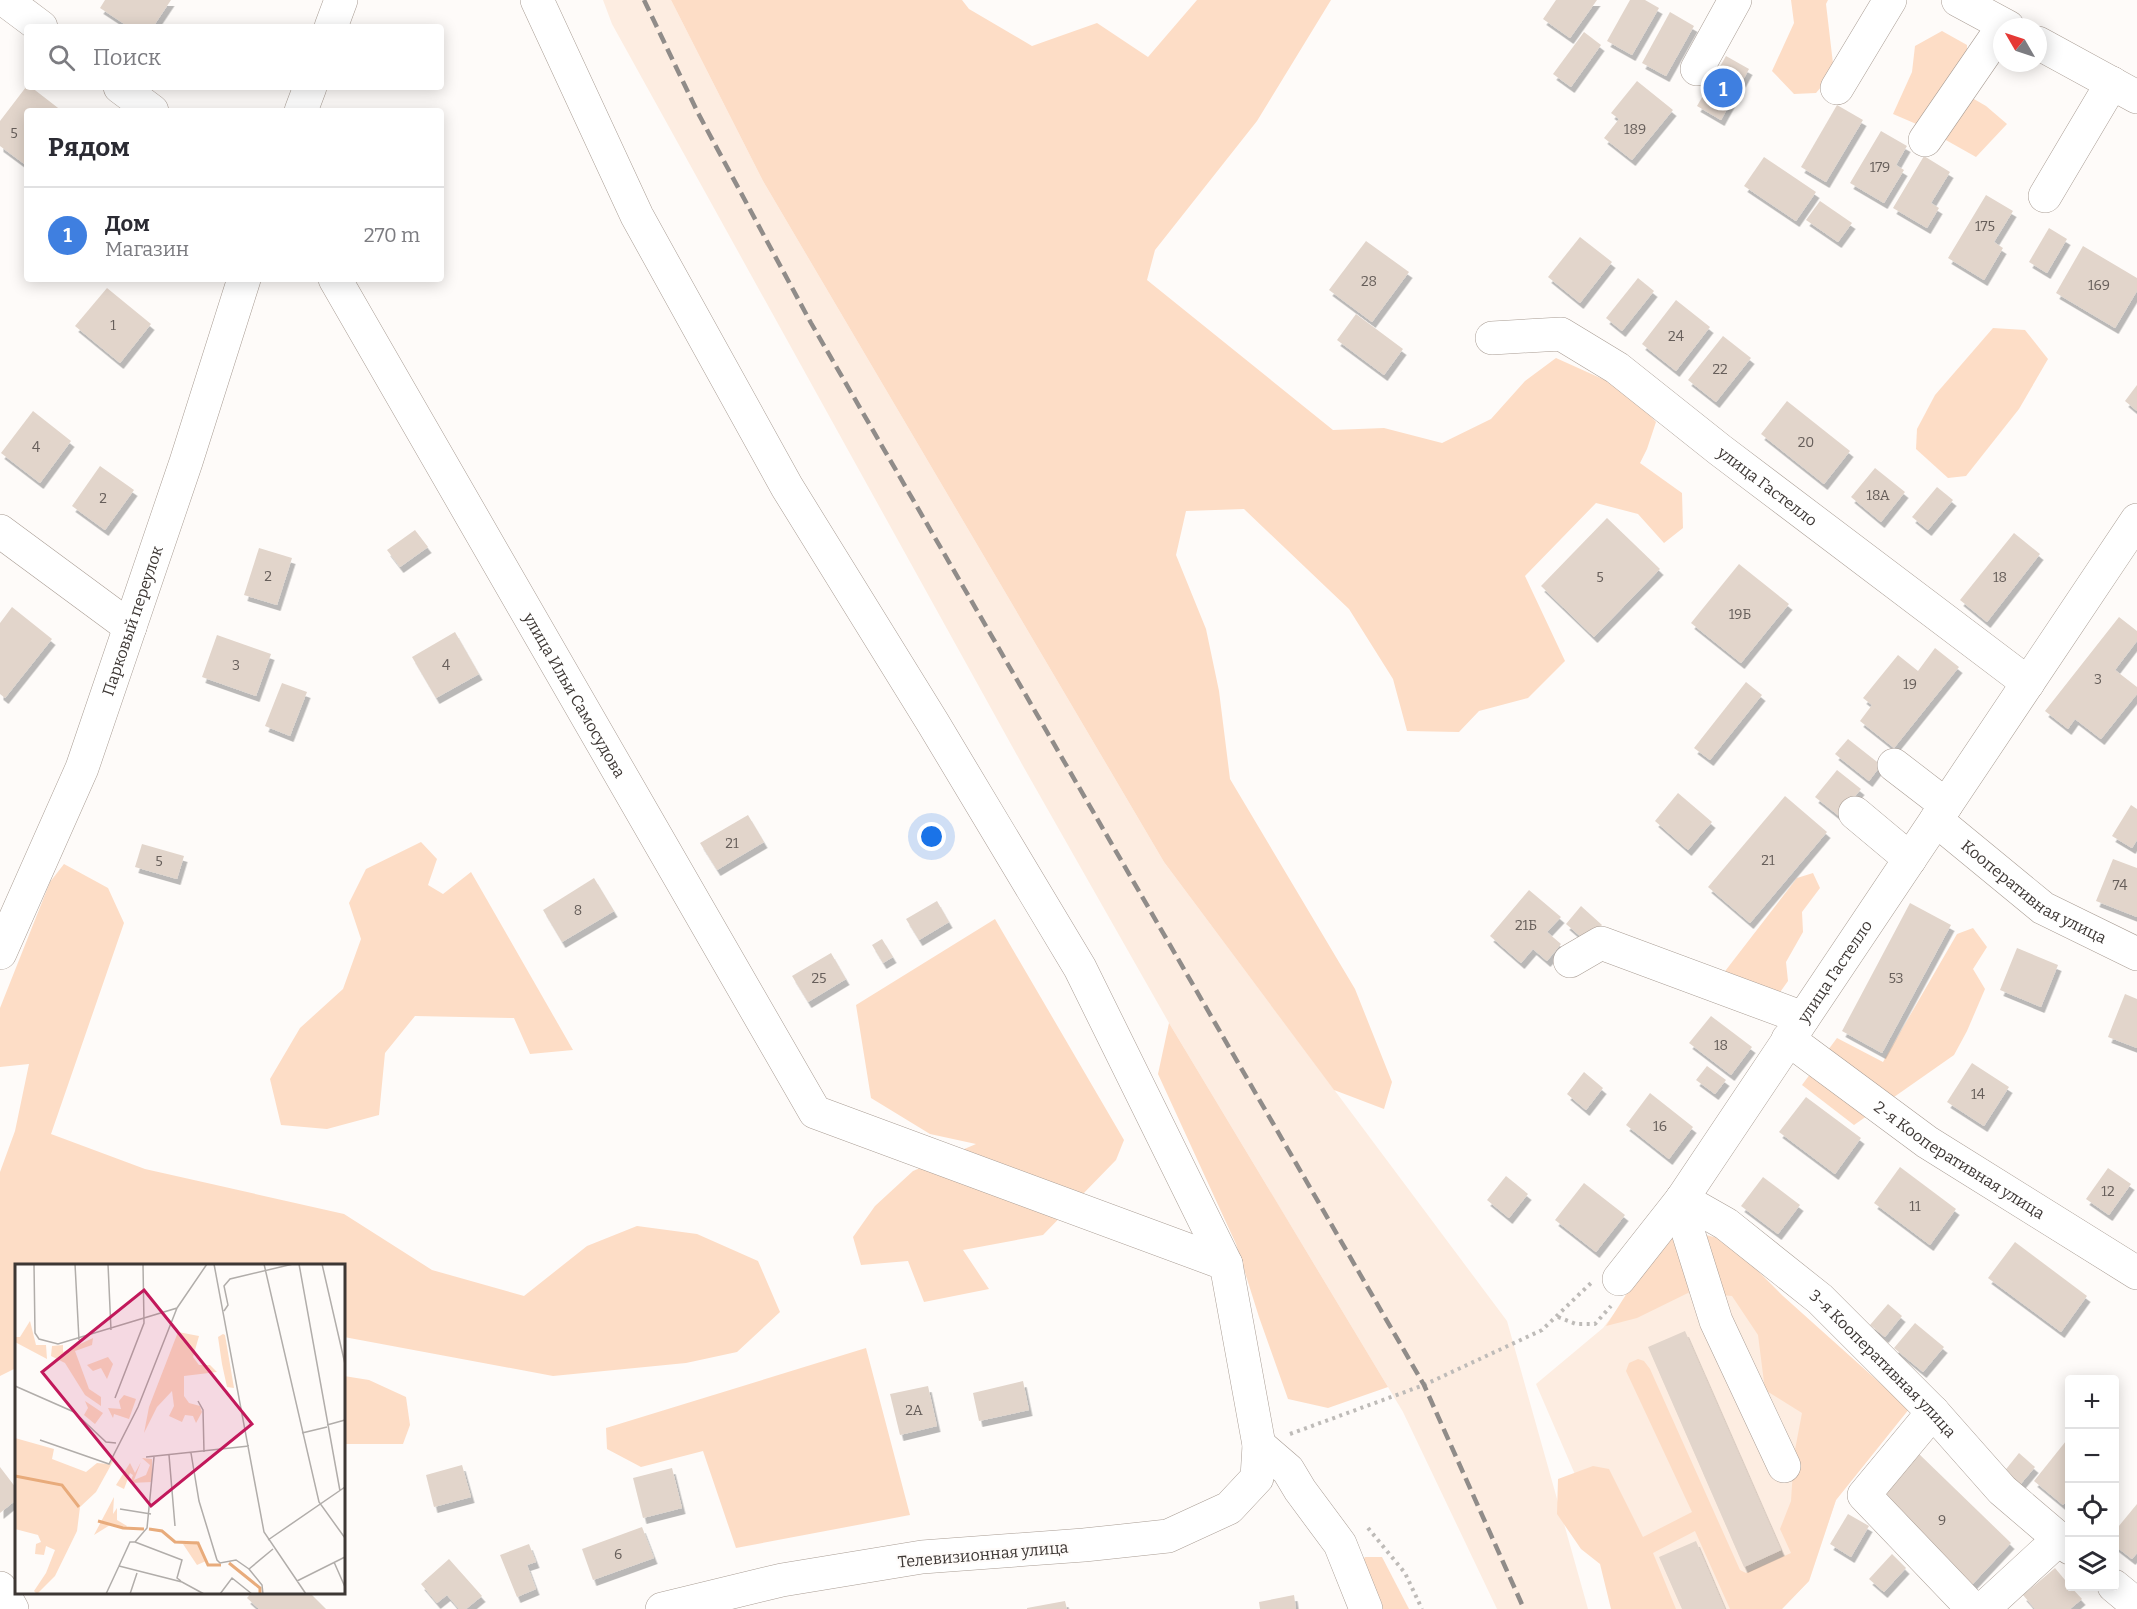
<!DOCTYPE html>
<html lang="ru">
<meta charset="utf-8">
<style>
body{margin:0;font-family:Bitter,serif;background:#f7f7f7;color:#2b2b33}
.controls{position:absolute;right:18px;bottom:18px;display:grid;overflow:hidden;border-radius:6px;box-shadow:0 3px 15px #0003}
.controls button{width:54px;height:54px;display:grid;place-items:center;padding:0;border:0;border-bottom:2px solid #e1e1e2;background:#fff;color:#2b2b33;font:30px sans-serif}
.compass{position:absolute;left:1993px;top:18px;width:54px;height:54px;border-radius:50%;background:#fff;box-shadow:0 3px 15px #0003;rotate:309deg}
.you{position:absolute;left:932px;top:837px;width:21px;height:21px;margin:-15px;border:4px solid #fff;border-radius:50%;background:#1a73e8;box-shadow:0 0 0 9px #1a73e833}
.badge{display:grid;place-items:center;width:39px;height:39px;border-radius:50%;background:#397f8a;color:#fff;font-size:20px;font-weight:700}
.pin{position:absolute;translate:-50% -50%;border:3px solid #fff;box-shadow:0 2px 6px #0006}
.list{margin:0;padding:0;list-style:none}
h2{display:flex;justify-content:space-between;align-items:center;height:78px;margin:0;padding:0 24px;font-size:26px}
h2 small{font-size:20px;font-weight:400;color:#7c7c81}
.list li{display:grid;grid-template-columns:39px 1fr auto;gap:18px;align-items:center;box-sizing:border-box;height:96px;padding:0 24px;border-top:2px solid #e1e1e2}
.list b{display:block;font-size:22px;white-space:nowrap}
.list p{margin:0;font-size:20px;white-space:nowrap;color:#7c7c81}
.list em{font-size:20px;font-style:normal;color:#7c7c81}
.icon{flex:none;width:33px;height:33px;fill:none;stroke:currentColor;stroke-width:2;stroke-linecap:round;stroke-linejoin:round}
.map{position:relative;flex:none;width:2137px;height:1609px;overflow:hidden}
.search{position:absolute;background:#fff;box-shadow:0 3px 15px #0003;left:24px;top:24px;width:420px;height:66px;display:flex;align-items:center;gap:15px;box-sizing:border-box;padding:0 21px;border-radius:6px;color:#7c7c81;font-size:22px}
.panel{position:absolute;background:#fff;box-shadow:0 3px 15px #0003;left:24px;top:108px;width:420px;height:174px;border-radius:6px}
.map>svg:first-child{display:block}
.built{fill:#fdede1}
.green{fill:#fdddc6}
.building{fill:#e2d5cb;filter:url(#shadow)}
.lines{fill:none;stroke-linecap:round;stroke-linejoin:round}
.minor-casing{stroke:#a99d94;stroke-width:34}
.major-casing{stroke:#a99d94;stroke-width:34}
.path{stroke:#bebbb8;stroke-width:4;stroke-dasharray:3 4.5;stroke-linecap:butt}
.minor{stroke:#fff;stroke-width:33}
.major{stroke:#fff;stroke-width:33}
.rail{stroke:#908c89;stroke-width:4.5;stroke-dasharray:12 6;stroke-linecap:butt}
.labels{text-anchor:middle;stroke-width:4.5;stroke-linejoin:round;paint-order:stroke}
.number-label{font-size:14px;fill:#665e5a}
.street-label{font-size:16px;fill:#3d3734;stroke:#fefbf9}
.inset-river{fill:none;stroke:#e8ab7b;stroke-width:3}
.inset-road{fill:none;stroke:#b1adaa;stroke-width:1.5}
.view{fill:#c2185b;fill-opacity:0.15;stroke:#c2185b;stroke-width:3}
.inset-edge{fill:none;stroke:#3d3734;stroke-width:3}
</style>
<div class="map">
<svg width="2137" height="1609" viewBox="0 0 2137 1609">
<defs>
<filter id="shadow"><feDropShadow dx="3.5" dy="6" stdDeviation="0" flood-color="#0004"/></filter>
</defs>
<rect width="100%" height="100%" fill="#fefbf9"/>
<g class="built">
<polygon points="603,0 671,0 763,181 1164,862 1507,1321 1588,1609 1497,1609 1403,1412 1169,1023 1023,766 612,24"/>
<polygon points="1673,1237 1909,1409 1836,1500 1809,1581 1782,1609 1633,1609 1536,1384 1603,1328"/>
</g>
<g class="green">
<polygon points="671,0 962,0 969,9 1032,46 1097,23 1148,57 1197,0 1331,0 1257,121 1155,250 1147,280 1333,430 1384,428 1442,443 1491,419 1525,381 1556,358 1627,390 1656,422 1647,449 1640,463 1682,493 1683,528 1664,543 1638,514 1596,503 1525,576 1565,661 1528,698 1479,711 1459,732 1407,731 1393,679 1349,609 1244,509 1186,511 1176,555 1206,629 1219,691 1230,779 1355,989 1392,1082 1384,1109 1334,1090 1164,862 763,181"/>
<polygon points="1791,0 1828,0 1826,4 1834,72 1816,93 1794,94 1772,71 1794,23"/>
<polygon points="1942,31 1967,45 1967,63 1948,84 1986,106 2007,124 1976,157 1921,126 1893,114 1912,72 1915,46"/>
<polygon points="1993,328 2025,330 2048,359 2019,409 1966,476 1948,478 1916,449 1917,429 1935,395"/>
<polygon points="421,842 437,859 428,885 443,894 471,872 573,1050 530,1054 514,1018 415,1016 385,1053 379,1115 327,1129 281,1125 270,1079 300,1028 343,989 361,939 349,903 366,869"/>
<polygon points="64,864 108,888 124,923 51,1134 145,1169 344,1214 432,1270 524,1296 587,1246 637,1226 697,1234 758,1261 780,1312 737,1352 686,1363 553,1376 344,1337 344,1266 16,1266 16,1368 0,1376 0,1172 15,1131 29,1064 0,1067 0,1008 50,882"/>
<polygon points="1813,873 1820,888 1802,912 1803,932 1786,962 1788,981 1778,995 1719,979 1797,878"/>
<polygon points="995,919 1124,1140 1116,1160 1043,1235 963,1250 989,1289 924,1302 908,1261 861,1265 853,1237 875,1206 913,1171 976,1144 930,1134 871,1098 856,1005"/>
<polygon points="1973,928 1987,947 1973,969 1985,989 1967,1031 1954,1055 1854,1125 1802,1085 1837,1038 1883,1062 1957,934"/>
<polygon points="1169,1023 1388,1387 1328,1408 1288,1399 1259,1317 1236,1244 1158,1074"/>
<polygon points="1696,1232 1728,1241 1783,1296 1909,1409 1836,1500 1809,1581 1782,1609 1730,1609 1695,1531 1653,1553 1676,1609 1611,1609 1600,1564 1581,1549 1557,1514 1558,1479 1593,1466 1609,1469 1643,1537 1692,1512 1626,1371 1629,1363 1638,1359 1644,1361 1650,1369 1740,1570 1746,1573 1791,1553 1780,1529 1791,1501 1794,1455 1802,1413 1765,1390 1758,1335 1732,1296 1690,1292 1637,1318 1606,1326 1634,1282 1673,1237"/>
<polygon points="866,1348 910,1515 736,1548 703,1451 641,1467 607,1449 606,1428"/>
<polygon points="344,1376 369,1380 406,1397 410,1425 403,1444 344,1444"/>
<polygon points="1365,1557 1382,1557 1409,1609 1371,1609 1356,1570"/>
</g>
<g class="building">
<polygon points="105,0 171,0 153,27 129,27 100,8"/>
<polygon points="1556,0 1597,0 1570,38 1543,19"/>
<polygon points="1630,0 1645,0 1659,8 1632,55 1607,41"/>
<polygon points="1670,12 1694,26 1666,76 1642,63"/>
<polygon points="1584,32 1601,45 1571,87 1553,74"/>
<polygon points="1726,56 1749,69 1721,120 1697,106"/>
<polygon points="1637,81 1673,110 1632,160 1604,138 1619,119 1611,113"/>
<polygon points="26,87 31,87 62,111 27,111 27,166 0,146 0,121"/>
<polygon points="1837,105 1863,120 1826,182 1801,167"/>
<polygon points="1881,131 1907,146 1896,165 1904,170 1884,203 1850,183"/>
<polygon points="1924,156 1950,172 1931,203 1939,208 1927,228 1893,208"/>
<polygon points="1764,157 1816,192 1796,221 1744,186"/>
<polygon points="1986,195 2013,211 1994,242 2003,248 1984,280 1948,258"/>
<polygon points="1820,201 1852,223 1838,242 1806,220"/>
<polygon points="2049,228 2067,239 2047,273 2029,262"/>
<polygon points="1580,237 1612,262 1580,303 1548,277"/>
<polygon points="1366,241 1409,272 1372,322 1329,290"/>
<polygon points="2083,246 2137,278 2137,291 2115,328 2056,293"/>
<polygon points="1638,278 1654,291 1622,331 1606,318"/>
<polygon points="107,288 151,324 120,363 75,326"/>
<polygon points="1676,300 1710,327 1676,371 1642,344"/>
<polygon points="1356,314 1403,349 1384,375 1337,340"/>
<polygon points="1723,336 1751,358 1716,402 1688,380"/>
<polygon points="2137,385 2137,411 2125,401"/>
<polygon points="1787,401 1850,451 1824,484 1761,434"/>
<polygon points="33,411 71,441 40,483 1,453"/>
<polygon points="100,466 134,490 105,530 72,506"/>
<polygon points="1875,468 1905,492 1881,522 1851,497"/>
<polygon points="1937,487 1953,500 1928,530 1912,517"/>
<polygon points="1607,518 1660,569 1594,637 1541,586"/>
<polygon points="415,530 428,547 400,567 387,550"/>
<polygon points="2014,533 2040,554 1987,622 1960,600"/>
<polygon points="259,548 292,558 277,605 244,595"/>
<polygon points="1739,564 1789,604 1741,663 1691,623"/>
<polygon points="12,607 52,639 5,698 0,694 0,623"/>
<polygon points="2119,617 2137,631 2137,641 2115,670 2137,687 2137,694 2101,739 2075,719 2068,729 2045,711"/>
<polygon points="455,632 479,674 436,698 412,657"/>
<polygon points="217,635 271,654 256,696 202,677"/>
<polygon points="1935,648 1959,667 1894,748 1860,721 1872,705 1863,698 1898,655 1918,671"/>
<polygon points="1746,682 1762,695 1710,760 1694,748"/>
<polygon points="282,683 307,692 290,736 265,726"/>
<polygon points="1848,739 1881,765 1869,781 1835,754"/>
<polygon points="1837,770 1861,789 1839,816 1815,797"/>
<polygon points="1678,793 1712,822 1688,850 1655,821"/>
<polygon points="1785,796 1827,832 1750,923 1708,887"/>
<polygon points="2131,805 2137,809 2137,840 2132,848 2112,836"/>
<polygon points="748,815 764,842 717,870 700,843"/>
<polygon points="142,844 184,856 177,879 135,867"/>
<polygon points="2113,859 2137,868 2137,917 2096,901"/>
<polygon points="594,878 614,911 562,942 543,910"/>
<polygon points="1529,890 1561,917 1547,932 1561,944 1547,961 1533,949 1521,963 1490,936"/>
<polygon points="937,901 949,922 919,940 906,919"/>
<polygon points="1910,903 1951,925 1882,1053 1842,1031"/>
<polygon points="1581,906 1602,925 1587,942 1566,924"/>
<polygon points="882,939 893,957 883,963 872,945"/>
<polygon points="2017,948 2058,965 2041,1007 2000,990"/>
<polygon points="831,953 846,979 808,1002 792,976"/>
<polygon points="2125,994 2137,999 2137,1048 2108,1037"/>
<polygon points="1711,1016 1752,1047 1731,1075 1689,1043"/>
<polygon points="1972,1063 2009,1087 1984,1126 1947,1102"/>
<polygon points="1707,1066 1726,1080 1715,1094 1696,1080"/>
<polygon points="1584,1072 1603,1088 1586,1110 1567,1094"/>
<polygon points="1650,1093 1693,1127 1669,1159 1626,1125"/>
<polygon points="1806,1097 1861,1138 1835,1174 1779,1132"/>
<polygon points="1900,1167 1956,1209 1930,1245 1874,1203"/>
<polygon points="2108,1168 2131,1184 2109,1215 2086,1199"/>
<polygon points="1506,1176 1528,1194 1509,1218 1487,1200"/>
<polygon points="1763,1177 1800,1205 1778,1234 1741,1206"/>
<polygon points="1584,1183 1625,1215 1596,1252 1555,1220"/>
<polygon points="2015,1242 2087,1296 2061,1332 1988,1278"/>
<polygon points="1888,1304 1902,1316 1885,1337 1870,1325"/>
<polygon points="1915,1323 1944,1347 1923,1372 1894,1348"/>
<polygon points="1685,1331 1781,1550 1744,1567 1648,1347"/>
<polygon points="1023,1381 1029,1410 979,1421 973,1393"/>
<polygon points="928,1386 937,1426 900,1435 890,1394"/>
<polygon points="2066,1441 2070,1444 2070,1498 2063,1505 2034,1481"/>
<polygon points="1917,1452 2011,1543 1968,1589 1873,1497"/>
<polygon points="2019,1453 2035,1467 2019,1486 2003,1473"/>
<polygon points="462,1465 471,1497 434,1507 426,1475"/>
<polygon points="0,1467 16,1488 16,1500 0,1513"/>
<polygon points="672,1468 682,1508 643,1518 633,1478"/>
<polygon points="2137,1504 2137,1553 2132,1559 2114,1545 2114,1532"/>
<polygon points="1848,1514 1869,1526 1851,1557 1830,1544"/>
<polygon points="642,1527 654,1558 593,1580 582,1549"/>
<polygon points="1696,1541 1725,1609 1682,1609 1659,1557"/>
<polygon points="529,1544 536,1562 527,1565 536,1589 517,1597 500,1555"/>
<polygon points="1892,1554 1906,1568 1884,1592 1869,1579"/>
<polygon points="449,1559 482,1596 466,1609 459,1609 447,1595 437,1603 421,1584"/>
<polygon points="2055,1568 2070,1586 2082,1599 2070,1609 2035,1609 2023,1595"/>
<polygon points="252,1592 309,1592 326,1609 259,1609 247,1598"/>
<polygon points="1294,1595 1296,1609 1260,1609 1259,1602"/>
<polygon points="1065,1601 1067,1609 1027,1609 1027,1608"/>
</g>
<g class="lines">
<g class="minor-casing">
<g id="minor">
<polyline points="5,0 41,27"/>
<polyline points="537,0 637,216 787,487 933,723 1080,968 1226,1264 1259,1445 1257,1478 1229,1508 1168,1536 1084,1545 922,1557 782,1580 662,1609"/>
<polyline points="331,27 341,0"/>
<polyline points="1697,69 1735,0"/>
<polyline points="120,87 152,111"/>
<polyline points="1837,88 1890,0"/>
<polyline points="301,111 310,87"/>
<polyline points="1925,140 2002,28"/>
<polyline points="2045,196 2112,83"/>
<path id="s1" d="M335,279L815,1112L1226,1264"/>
<path id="s2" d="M1492,338L1561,334L1617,368L1720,450L2028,683"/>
<polyline points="0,531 130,627"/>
<polyline points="1894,765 1946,805"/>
<polyline points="1855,813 1910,859"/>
<path id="s3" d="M1936,820L2043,908L2137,954"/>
<path id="s4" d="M0,953L82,768L186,462L244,279"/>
<polyline points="1570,961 1601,943 1803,1018"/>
<path id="s5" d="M1788,1039L1927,1142L2137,1273"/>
<path id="s6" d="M1682,1199L1726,1224L1820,1299L1933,1412L2002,1490L2070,1548"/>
<polyline points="1682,1199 1689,1235 1716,1321 1784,1466"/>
<path id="s7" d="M1619,1279L1682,1199L2137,520"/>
<polyline points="1933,1412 1864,1495 1973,1609"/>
<polyline points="1259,1445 1288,1470 1300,1490 1340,1544 1366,1609"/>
<polyline points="2114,1586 2137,1605"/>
<polyline points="0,1588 12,1609"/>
<polyline points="1983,1609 2059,1539"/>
</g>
</g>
<g class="major-casing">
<g id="major">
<polyline points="1958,0 2008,27"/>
<polyline points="2038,43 2137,97"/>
</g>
</g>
<g class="path">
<polyline points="1558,1317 1576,1324 1595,1324 1611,1306"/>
<polyline points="1290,1434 1424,1385 1542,1330 1591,1283"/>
<polyline points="1368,1528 1405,1573 1422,1609"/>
</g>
<use href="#minor" class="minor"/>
<use href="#major" class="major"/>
<polyline class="rail" points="644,0 698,113 811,323 1424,1385 1524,1609"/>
</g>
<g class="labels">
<g class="number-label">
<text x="1635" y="134">189</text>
<text x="14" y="138">5</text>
<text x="1880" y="172">179</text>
<text x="1985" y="231">175</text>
<text x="1369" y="286">28</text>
<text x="2099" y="290">169</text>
<text x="113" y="330">1</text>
<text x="1676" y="341">24</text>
<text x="1720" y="374">22</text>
<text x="1806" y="447">20</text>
<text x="36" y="452">4</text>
<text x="1878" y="500">18А</text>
<text x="103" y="503">2</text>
<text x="268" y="581">2</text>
<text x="1600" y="582">5</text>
<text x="2000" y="582">18</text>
<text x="1740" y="619">19Б</text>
<text x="236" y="670">3</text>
<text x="446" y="670">4</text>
<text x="2098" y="684">3</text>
<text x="1910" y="689">19</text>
<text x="732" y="848">21</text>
<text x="1768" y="865">21</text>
<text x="159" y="866">5</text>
<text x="2120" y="890">74</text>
<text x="578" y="915">8</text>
<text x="1526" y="930">21Б</text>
<text x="819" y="983">25</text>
<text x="1896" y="983">53</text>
<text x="1721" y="1050">18</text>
<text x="1978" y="1099">14</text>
<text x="1660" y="1131">16</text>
<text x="2108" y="1196">12</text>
<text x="1915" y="1211">11</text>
<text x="914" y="1415">2А</text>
<text x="1942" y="1525">9</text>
<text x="618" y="1559">6</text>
</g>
<g class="street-label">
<text dy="6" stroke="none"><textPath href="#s2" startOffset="326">улица Гастелло</textPath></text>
<text dy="6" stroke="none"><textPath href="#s4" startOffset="358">Парковый переулок</textPath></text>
<text dy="6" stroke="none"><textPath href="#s1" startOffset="480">улица Ильи Самосудова</textPath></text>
<text dy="6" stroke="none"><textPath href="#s3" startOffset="122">Кооперативная улица</textPath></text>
<text dy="6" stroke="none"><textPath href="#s7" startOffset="376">улица Гастелло</textPath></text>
<text dy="6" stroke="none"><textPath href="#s5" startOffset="210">2-я Кооперативная улица</textPath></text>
<text dy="6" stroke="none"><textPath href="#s6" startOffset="261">3-я Кооперативная улица</textPath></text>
<text transform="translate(983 1554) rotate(-5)" y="6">Телевизионная улица</text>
</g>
</g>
<g transform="translate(15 1264)">
<rect width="330" height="330" fill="#fefbf9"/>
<path d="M15,57L21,81H31L32,95L0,78V73H5ZM163,68L184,72L178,93L184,101H195L202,108L169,112V132L174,139L185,142L187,148L181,159L178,152L170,151L167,158L154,152L159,142L157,127L142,143L129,169L134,143ZM208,70L210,71L219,124L212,123L207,100L203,73ZM78,74L77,81L60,87L74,125L86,133V142L70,131L50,99L36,92L37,82L48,81V88ZM93,93L98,100L92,115L86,104L78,107L72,101ZM109,131L121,135L114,155L99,150L98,154L93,144L106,145L104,137ZM70,137L88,149L80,160L69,151L73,144ZM0,174L39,185L37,195L71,208L82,199L94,200L101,192L81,228L65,243L62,267L40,312L22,330L19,327L31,309L40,286L31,282L29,291L20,290L21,280L26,278L23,271L0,265ZM127,194L137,195V218L115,219L118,211L115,209L109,225L101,221L115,199L120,209L126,198L119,216L131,211L135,201ZM99,233L98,250L102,244V256L112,262L110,265L95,261L79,271ZM182,277L191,297L182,301L168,280Z" fill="#fdddc6"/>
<path class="inset-river" d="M0,212L47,221L64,243M83,257L108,264L129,265M134,265L147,267L160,278L183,279L193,301H206M214,299L245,324V330"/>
<path class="inset-road" d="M19,0L20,69L24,75L43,80L162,44L192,0M60,0L64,76M93,0L96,66M199,0L249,268L291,330M249,0L304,238L330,274M284,0L325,227M307,0L330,100M209,47L213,41L209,22L215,15L278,0M0,122L59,148L91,178L101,179M100,134L129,59L128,0M183,137L188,146L189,188M312,161L330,156M287,169L312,163M25,176L94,200L123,143L162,44M176,189L184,237L202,296L205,299L221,296L234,305M154,191L160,262M131,193L234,182M139,193L132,264L120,278H115L104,302L167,318L189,330M105,245L136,250M253,276L330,223M120,278L167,296L162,314L166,317M319,298L330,323M282,317L330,293M91,330L104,302M115,330L122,309M205,330L217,314L237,330M248,330L247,321L234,305L258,285"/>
<path class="view" d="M129,26L237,160L136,242L27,108Z"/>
<rect width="330" height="330" class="inset-edge"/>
</g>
</svg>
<div class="controls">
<button>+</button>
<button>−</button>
<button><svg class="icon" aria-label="locate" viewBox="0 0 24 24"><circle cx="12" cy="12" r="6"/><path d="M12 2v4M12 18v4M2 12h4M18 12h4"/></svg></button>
<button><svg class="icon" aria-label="layers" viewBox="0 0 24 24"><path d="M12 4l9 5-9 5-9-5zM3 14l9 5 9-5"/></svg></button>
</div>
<svg class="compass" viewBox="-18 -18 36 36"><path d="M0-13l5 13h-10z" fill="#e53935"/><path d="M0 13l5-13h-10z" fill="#7c7c81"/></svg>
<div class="you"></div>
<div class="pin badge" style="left:1723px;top:88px;background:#3f7fe0">1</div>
<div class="search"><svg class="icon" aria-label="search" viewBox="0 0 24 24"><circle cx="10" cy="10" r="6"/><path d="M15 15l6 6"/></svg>Поиск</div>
<section class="panel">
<h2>Рядом<small></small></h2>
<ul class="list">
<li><span class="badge" style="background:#3f7fe0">1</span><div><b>Дом</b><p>Магазин</p></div><em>270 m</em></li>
</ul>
</section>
</div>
